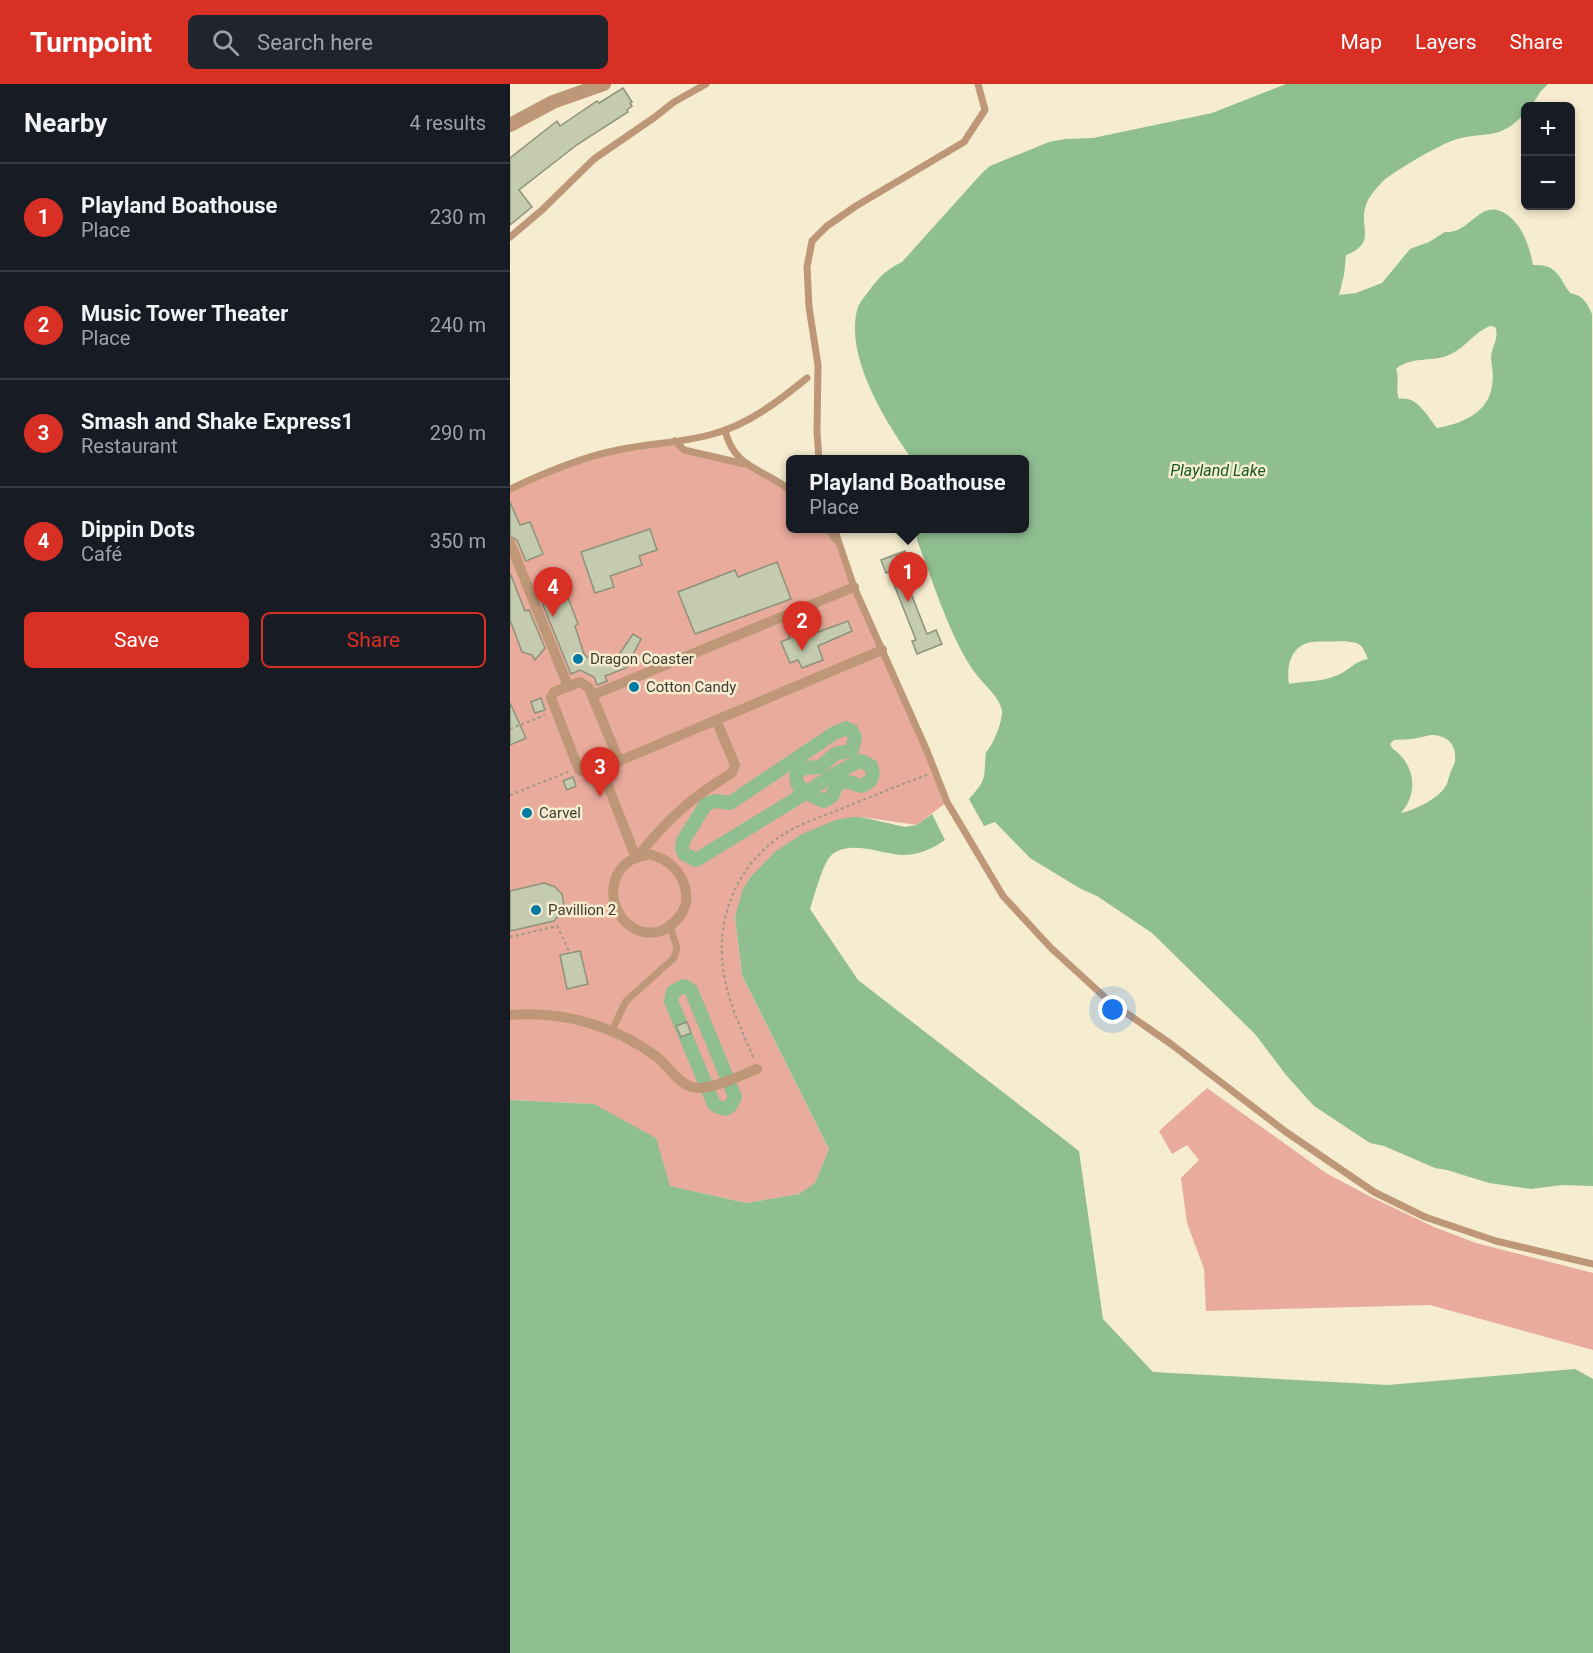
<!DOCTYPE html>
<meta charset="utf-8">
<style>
body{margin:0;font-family:Roboto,sans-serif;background:#20242c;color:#f1f3f6}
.controls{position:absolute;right:18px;top:18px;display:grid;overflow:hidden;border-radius:9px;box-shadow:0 3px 9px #0003}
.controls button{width:54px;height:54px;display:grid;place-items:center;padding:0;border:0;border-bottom:2px solid #363941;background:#171b24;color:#f1f3f6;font:30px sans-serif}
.you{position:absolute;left:603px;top:926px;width:21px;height:21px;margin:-15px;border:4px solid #fff;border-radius:50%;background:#1a73e8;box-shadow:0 0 0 9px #1a73e833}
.badge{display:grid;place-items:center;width:39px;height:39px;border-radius:50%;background:#d93025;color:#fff;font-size:20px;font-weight:700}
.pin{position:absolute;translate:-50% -50px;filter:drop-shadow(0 2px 3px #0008)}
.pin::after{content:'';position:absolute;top:32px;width:21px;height:18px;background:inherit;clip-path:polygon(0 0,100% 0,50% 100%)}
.popup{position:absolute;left:276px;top:371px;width:243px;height:78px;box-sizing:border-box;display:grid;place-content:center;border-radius:9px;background:#171b24;filter:drop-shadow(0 2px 4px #0005);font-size:20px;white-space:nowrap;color:#9ea1a6}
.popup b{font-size:22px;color:#f1f3f6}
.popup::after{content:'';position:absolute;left:50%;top:100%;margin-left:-12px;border:12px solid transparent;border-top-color:#171b24}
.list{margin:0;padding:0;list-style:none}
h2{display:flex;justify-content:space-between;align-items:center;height:78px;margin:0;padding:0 24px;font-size:26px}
h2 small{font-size:20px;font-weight:400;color:#9ea1a6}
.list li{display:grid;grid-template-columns:39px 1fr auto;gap:18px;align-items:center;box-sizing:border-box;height:108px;padding:0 24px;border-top:2px solid #363941}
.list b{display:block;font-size:22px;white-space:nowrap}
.list p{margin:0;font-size:20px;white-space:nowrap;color:#9ea1a6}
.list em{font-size:20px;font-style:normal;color:#9ea1a6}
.actions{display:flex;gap:12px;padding:18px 24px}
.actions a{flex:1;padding:14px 0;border:2px solid #d93025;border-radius:9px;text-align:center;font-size:21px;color:#d93025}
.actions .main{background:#d93025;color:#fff}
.icon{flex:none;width:33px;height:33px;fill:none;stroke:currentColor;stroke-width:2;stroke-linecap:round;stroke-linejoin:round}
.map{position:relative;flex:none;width:1083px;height:1569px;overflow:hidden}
header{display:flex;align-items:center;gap:36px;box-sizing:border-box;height:84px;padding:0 30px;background:#d93025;color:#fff}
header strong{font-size:28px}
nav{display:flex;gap:33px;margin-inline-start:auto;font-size:21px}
.search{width:420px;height:54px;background:#20242c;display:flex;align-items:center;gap:15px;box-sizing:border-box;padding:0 21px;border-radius:9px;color:#9ea1a6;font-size:22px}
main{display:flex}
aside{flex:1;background:#171b24}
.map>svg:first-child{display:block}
.green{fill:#e8ab9c}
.water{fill:#8fbe91;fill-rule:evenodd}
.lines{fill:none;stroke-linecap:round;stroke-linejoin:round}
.canal{stroke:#8fbe91;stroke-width:14}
.building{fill:#c4cbaf;stroke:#8d9379;stroke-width:1.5}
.path{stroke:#a09885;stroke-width:2;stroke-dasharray:3 3;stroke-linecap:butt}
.service{stroke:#bd9777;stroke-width:7}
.pedestrian{stroke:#bd9777;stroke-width:10}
.minor{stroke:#bd9777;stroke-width:14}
.poi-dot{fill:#007ba2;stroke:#f6ecd0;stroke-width:2}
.labels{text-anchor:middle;stroke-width:5;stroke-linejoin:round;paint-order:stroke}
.poi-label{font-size:15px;fill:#403c31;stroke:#f6ecd0;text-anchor:start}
.water-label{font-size:16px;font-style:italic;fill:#165921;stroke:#f6ecd0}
</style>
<header>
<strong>Turnpoint</strong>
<div class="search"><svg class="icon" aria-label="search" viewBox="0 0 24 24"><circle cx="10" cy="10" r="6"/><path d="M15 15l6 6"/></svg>Search here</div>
<nav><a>Map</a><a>Layers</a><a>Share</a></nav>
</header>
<main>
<aside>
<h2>Nearby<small>4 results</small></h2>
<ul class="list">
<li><span class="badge">1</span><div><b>Playland Boathouse</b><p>Place</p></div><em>230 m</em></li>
<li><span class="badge">2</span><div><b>Music Tower Theater</b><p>Place</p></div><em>240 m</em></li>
<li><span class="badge">3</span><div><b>Smash and Shake Express1</b><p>Restaurant</p></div><em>290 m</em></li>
<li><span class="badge">4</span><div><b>Dippin Dots</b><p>Café</p></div><em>350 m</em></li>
</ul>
<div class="actions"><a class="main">Save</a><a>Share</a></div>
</aside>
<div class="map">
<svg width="1083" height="1569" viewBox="0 0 1083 1569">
<rect width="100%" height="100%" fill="#f6ecd0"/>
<g class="green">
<polygon points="165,357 175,366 238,381 281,407 281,444 317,445 326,457 437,718 407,741 351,733 242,791 225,832 232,891 319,1065 305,1100 289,1110 236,1119 159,1102 84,1020 0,1016 0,405 107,366"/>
<polygon points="697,1004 816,1089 861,1113 924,1143 966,1159 1083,1189 1083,1266 920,1221 696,1227 694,1185 677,1139 671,1094 689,1076 677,1061 662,1070 649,1047"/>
</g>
<g class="water">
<path d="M776,0H1038L1031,7L1022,21L1016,22L1015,29C989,58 976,46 944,56C929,61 884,87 872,98C866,105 859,112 856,121C848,143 868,158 836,171L834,191L829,211L846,209L872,199L900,165L919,158L935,148C962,151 971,108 1001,134C1014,145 1020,165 1023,181C1047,180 1048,192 1060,209C1072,211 1077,218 1082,230L1083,1102L1052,1101L1021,1105L979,1099L937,1086L925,1084L874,1062L860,1059L804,1022L776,991L745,950L642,849L587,812L571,805L520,774L485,738L474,742L459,715C479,693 473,694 476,668C483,662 493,636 492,627C490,613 474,601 466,590C440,555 423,497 407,456V445L515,444V376L402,375C376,339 333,270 348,223C351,216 357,210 361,204C370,192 379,184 392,178L472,89L480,82L539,58L555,55L583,54L702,29ZM980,242L985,243C990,254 981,263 981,274C982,283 984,292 982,302C978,330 950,340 927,344C917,332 907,311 889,315C885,304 890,296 886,285C902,271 924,279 941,270C956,263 964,248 980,242ZM832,557C850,559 851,558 858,575C843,578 840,586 828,591C812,598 795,597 779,600C776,582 781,561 802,558C812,557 822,558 832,557ZM921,651C937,651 947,660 945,677C944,682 941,686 940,690C938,695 938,700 935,703C929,714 903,727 891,729C909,708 905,680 882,664L880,660L884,656L903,655Z"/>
<path d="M422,730L435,756C422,765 408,771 392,771C370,770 332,752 317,777C311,787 304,813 300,825L348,896L569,1067L593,1235L643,1288L878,1301L1065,1285L1083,1295V1569H0V1016L84,1020L146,1054L160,1102L236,1119L289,1110L305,1099L319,1065L232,891L225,832L228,822L233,805L242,791L266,767L292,750L326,736L342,733H351L395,743L407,741Z"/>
</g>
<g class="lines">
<g class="canal">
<path d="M323,650L336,644L342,647L345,654L342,666L325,670L310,683L294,684L289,687L286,692L288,702C298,707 303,714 314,717L322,712L327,700C337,695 341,699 351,702C362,698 365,692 361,682L351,677C331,684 312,699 294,710C258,732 222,754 186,776L174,770L172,764L173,757L196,720L206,717L220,719L323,650"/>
<polygon points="174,902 181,906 225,1013 220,1022 216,1025 208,1023 204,1020 161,917 163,908"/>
</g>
</g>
<g class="building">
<polygon points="113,4 122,18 120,19 122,22 117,26 118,28 68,60 9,106 22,123 0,141 0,74 47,37 50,42 87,17 89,19"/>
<polygon points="0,418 10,441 20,438 33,470 16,477 7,456 0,452"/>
<polygon points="140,445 147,466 129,472 132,481 100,492 104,503 85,509 71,468"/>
<polygon points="395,467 400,480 391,484 417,550 426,546 432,560 407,570 402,557 406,556 379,488 376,489 371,476"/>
<polygon points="267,478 281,515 185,550 168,508 225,486 228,493"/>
<polygon points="0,489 15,527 19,526 35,564 25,576 22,571 12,568 0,536"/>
<polygon points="57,511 68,540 65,542 74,570 82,577 91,580 101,579 108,572 123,550 131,555 116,584 95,592 97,597 87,601 84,593 70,586 61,590 33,521"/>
<polygon points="338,537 342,547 308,562 313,576 292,584 288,576 280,579 271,558 280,554 277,547 299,538 303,550"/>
<polygon points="31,614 35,626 25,629 21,618"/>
<polygon points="0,619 16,654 0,661"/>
<polygon points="63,693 66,702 57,706 53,697"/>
<polygon points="34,799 45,803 52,810 54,821 50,830 44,837 0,847 0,807"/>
<polygon points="70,867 78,900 57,905 50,871"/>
<polygon points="177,938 181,949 171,953 166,942"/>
</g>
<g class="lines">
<g class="path">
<polyline points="0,645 35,631"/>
<polyline points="0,711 58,688"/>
<polyline points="0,853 47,842 60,869"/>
<path d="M243,973C234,951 223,928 217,905C203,852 217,797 259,761C278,744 305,735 328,726C358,714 387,702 417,691"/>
</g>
<g class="service">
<polyline points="0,153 32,126 84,75 145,33 164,18 196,0"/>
<path d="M215,346C224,385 253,384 281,407"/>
<polyline points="165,357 174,366 235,380"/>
<polyline points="309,376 307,348 308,281 299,223 297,183 302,157 317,142 346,122 454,58 475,26 468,0"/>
<path d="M0,405C34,389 71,373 108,366C139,359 172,359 203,350C239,340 269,317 297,294"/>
<polyline points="317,444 325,455"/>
<polyline points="324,444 344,503 417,667 437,718 493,812 541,864 599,917 661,960 776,1048 864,1108 915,1133 986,1157 1083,1180"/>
<polyline points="102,946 116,917 164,874 167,864 160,842"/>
</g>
<g class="pedestrian">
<polyline points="0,459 58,602"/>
<polygon points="70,598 79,604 109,677 79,689 69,686 41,614 44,608"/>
<polyline points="83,611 344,503"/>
<polyline points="109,677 372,566"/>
<path d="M91,684L126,774C157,736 180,714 222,689L225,681L206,636"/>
<path d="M139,770C145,772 151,774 156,777C174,789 184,815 169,833C164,839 155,847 147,848C107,855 86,797 121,776C126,773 134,772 139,770Z"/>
<path d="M0,931C53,927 104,941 147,973C158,982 168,999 182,1003C198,1008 231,991 247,985"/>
</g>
<polyline class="minor" points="0,41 43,18 94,0"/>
</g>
<g class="poi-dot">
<circle cx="68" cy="575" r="6"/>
<circle cx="124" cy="603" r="6"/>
<circle cx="17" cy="729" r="6"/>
<circle cx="26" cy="826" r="6"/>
</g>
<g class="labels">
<g class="poi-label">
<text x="80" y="580">Dragon Coaster</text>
<text x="136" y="608">Cotton Candy</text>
<text x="29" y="734">Carvel</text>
<text x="38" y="831">Pavillion 2</text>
</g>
<g class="water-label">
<text x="708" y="392">Playland Lake</text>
</g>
</g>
</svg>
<div class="controls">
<button>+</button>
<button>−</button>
</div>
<div class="you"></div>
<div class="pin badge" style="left:398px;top:518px">1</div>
<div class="popup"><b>Playland Boathouse</b>Place</div>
<div class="pin badge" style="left:292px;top:567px">2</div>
<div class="pin badge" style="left:90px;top:713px">3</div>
<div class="pin badge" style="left:43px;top:533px">4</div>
</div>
</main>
